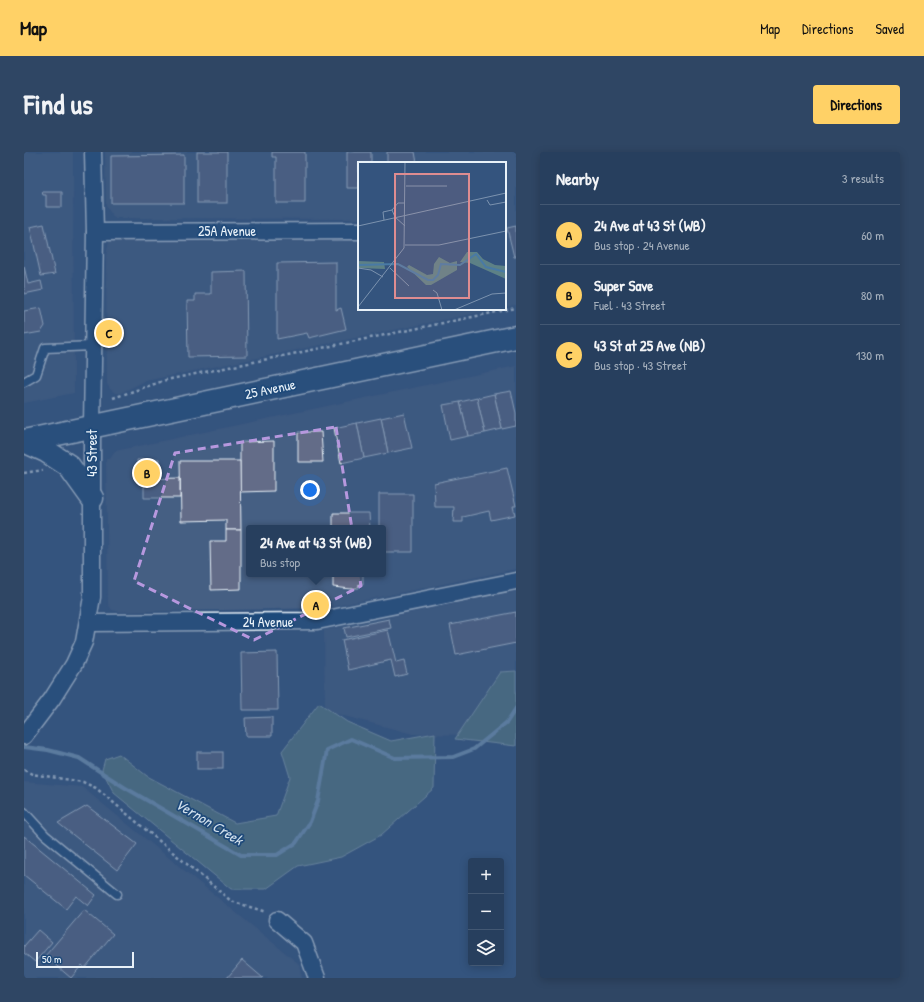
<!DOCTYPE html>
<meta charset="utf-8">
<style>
body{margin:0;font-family:"Patrick Hand",sans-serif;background:#2f4664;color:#f1f3f6}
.controls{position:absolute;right:12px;bottom:12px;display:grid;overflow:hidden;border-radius:4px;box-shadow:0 2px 10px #0003}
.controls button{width:36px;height:36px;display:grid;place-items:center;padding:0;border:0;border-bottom:1px solid #435873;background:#273f5e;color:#f1f3f6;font:20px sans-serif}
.scale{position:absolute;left:12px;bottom:10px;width:98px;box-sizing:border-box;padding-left:4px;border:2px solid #e8f1f8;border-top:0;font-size:11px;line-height:14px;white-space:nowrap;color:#e8f1f8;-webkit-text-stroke:3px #1f4a7a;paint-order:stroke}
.you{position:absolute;left:286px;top:338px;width:14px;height:14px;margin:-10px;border:3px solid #fff;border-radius:50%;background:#1a73e8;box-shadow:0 0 0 6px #1a73e833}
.badge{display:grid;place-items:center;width:26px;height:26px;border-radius:50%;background:#ffd166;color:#111;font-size:13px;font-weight:700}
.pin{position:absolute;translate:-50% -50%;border:2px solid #fff;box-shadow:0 1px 4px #0006}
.popup{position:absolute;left:222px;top:373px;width:140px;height:52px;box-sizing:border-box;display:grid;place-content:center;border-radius:4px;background:#273f5e;filter:drop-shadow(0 1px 3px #0005);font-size:13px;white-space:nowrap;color:#a4afbc}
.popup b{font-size:15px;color:#f1f3f6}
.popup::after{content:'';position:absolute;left:50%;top:100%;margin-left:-8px;border:8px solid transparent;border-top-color:#273f5e}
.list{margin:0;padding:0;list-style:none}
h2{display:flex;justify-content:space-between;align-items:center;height:52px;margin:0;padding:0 16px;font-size:17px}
h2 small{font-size:13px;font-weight:400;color:#a4afbc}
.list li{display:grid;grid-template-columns:26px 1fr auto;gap:12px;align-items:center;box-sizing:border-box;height:60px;padding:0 16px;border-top:1px solid #435873}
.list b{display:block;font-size:15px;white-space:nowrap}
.list p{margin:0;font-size:13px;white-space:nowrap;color:#a4afbc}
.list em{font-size:13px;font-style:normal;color:#a4afbc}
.icon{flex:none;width:22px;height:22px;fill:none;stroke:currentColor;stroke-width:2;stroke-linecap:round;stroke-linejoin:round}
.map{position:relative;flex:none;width:492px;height:826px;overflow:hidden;border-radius:4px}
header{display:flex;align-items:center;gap:24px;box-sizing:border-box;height:56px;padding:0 20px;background:#ffd166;color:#111}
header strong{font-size:19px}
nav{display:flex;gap:22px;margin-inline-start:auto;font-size:14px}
.intro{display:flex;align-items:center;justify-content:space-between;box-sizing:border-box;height:96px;padding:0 24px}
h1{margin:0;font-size:28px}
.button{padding:10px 18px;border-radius:4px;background:#ffd166;color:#111;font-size:14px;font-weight:700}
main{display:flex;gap:24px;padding:0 24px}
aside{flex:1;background:#273f5e;border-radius:4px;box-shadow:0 2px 10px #0003}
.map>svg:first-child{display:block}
.built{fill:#455e83;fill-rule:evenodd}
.green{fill:#5d8186;stroke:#a2b9bf}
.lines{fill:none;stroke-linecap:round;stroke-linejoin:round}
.stream{stroke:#89aac6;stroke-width:4}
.building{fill:#646c88;stroke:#e8f1f8}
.service-casing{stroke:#e8f1f8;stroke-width:11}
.minor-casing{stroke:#e8f1f8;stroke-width:19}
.secondary-casing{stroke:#e8f1f8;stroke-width:25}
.path{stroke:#e8f1f8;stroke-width:2.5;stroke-dasharray:3 3;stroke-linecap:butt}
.service{stroke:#1f4a7a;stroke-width:8}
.minor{stroke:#1f4a7a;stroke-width:16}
.secondary{stroke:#1f4a7a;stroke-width:22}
.marked{fill:none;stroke:#b798de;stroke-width:3;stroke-dasharray:8 5;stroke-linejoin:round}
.labels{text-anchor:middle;stroke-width:3.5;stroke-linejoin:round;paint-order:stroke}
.street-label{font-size:14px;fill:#e8f1f8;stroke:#1f4a7a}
.water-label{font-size:15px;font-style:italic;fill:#d0dfec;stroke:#1f4a7a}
.inset-river{fill:none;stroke:#497aa5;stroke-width:2}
.inset-road{fill:none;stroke:#7c93af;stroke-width:1}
.view{fill:#df8c90;fill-opacity:0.15;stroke:#df8c90;stroke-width:2}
.inset-edge{fill:none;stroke:#e8f1f8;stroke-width:2}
</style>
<header>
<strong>Map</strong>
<nav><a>Map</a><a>Directions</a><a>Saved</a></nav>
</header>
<div class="intro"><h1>Find us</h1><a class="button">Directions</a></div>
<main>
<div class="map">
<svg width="492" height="826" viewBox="0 0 492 826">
<rect width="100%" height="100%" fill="#34547e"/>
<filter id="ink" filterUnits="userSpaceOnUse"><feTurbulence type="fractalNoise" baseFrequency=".025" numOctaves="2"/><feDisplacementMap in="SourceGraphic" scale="8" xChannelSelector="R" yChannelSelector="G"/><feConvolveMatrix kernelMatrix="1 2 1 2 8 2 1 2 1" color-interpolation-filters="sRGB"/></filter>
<g filter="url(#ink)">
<g class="built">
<polygon points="0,0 49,0 50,241 0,251"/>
<polygon points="81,0 492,0 492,153 481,155 481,11 335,11 335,67 90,66 82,54"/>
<polygon points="335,86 335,157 473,157 121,229 97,241 91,241 86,237 83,232 82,104 85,89"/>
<path d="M492,214V417L303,456L96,460L88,458L84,452L82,307H86L91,299ZM225,376H359V422H225Z"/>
<polygon points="492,439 492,529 445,583 389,582 301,559 300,478"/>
<polygon points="0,630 58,635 275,812 278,826 0,826"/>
</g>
<g class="green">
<polygon points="492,519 492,594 431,587 476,520"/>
<polygon points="295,551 323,570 367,589 411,581 410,636 357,683 317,705 274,714 242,737 207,737 90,641 78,618 81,607 95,602 123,624 211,671 252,664 266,625 258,599"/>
</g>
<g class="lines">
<polyline class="stream" points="0,595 24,598 55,606 100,635 217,703 253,703 272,691 286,670 294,649 303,598 327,587 371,606 429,605 450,597 483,570 492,556"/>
</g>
<g class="building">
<rect x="173" y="0" width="30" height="51"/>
<polygon points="248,0 281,0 281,51 252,51 252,5 248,5"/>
<polygon points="323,0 347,0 347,11 335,11 335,36 323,36"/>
<polygon points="363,0 391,0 393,11 363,11"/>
<polygon points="160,3 160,51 87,51 87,4"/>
<polygon points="18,40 38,40 38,55 22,55 22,43 19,43"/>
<polygon points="20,72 31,122 17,124 6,75"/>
<polygon points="492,74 492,105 490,105 483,76"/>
<polygon points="312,110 312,158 317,156 322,177 285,186 283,181 253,187 253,111"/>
<polygon points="0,114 4,132 17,129 19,138 0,142"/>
<polygon points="222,119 223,204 164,205 163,149 171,149 171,142 187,142 187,120"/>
<polygon points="17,156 21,174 17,180 0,183 0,159"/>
<polygon points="487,239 492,261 492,274 478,277 470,242"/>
<polygon points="470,242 478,277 461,281 453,246"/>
<polygon points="453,246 461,281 444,284 436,250"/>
<polygon points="436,250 444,284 426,288 419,253"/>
<polygon points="380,261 388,296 364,301 357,266"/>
<polygon points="357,266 364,301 340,306 333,271"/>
<polygon points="333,271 340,306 317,311 310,276"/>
<polygon points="274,280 297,280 299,310 274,310"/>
<polygon points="250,289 250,339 216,340 216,290"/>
<polygon points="135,307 135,326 114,326 113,308"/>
<polygon points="156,309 216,309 217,378 202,378 202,368 157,369"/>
<polygon points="483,316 492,354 489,354 491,363 467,368 465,359 439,365 439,370 429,370 430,355 411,355 410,331"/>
<polygon points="156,326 156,346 120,346 120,327"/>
<polygon points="355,342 389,342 389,400 359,400 359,376 355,376"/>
<polygon points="309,361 345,361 346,376 303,376 309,375"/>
<polygon points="202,378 217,378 217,437 187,438 186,389 202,389"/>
<polygon points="309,422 339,422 339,432 335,432 335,436 327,437 309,435"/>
<polygon points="492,460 492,491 432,503 426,473"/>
<polygon points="365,467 367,476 322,485 320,476"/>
<polygon points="364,478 372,511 380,509 383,522 371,525 367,508 324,518 318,488"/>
<polygon points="253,500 254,558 218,558 217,501"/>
<polygon points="248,565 248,584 222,584 221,566"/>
<rect x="173" y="600" width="26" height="17"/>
<polygon points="63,654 113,692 93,718 34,671"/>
<polygon points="0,684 72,743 64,754 52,744 42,757 0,723"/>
<polygon points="60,758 89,782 61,816 58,813 47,826 21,804"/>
<polygon points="14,778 28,790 11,810 0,801 0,794"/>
<polygon points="218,808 239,826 203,826"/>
</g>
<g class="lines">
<g class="service-casing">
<g id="service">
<polyline points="0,230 12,223 21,196 69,194"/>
<polyline points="0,660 21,683 93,742"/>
</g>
</g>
<g class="minor-casing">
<g id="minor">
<polyline points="71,80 335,79"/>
<polyline points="65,471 293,469 492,429"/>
<polyline points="0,584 28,547 50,512 60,490 68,445 68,274 71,80 69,0"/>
<polyline points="253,768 280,791 293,826"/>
</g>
</g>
<g class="secondary-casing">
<g id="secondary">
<polyline points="0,289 492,185"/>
<polyline points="0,289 22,299 45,314 68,346"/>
</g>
</g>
<g class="path">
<polyline points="89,246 142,228 492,156"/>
<polyline points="0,321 19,318"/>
<polyline points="0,618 8,622 59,630 72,636 207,749 242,760"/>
</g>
<use href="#service" class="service"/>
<use href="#minor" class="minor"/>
<use href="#secondary" class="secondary"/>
</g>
</g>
<path d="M0 0H492V826H0ZM312,275L337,434L230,488L110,429L151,301Z" fill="#34547e" fill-opacity=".55" fill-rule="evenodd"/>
<path class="marked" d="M312,275L337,434L230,488L110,429L151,301Z"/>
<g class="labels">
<g class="street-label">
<text x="203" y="84">25A Avenue</text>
<text transform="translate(246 237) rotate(-12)" y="5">25 Avenue</text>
<text transform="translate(68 301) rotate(-90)" y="5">43 Street</text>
<text x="244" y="475">24 Avenue</text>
</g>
<g class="water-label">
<text transform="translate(185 670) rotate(31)" y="5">Vernon Creek</text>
</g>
</g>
<g transform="translate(334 10)">
<rect width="148" height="148" fill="#34547e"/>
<path d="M109,90H119L125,97L137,103L148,104V117L112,101L102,100ZM81,95L92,101L99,99V108L73,123H68L49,105L51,103L69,113L75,112L76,102ZM0,99L26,100L27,107L0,106Z" fill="#5d8186"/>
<path class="inset-river" d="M0,103L40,102L70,118H75L80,113L83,102L102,103L118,92L128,105L148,110"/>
<path class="inset-road" d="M48,24H89M129,38L132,43L148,40M34,48L40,41H47M37,55L47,64M26,58L25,50L34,48L37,55M0,64L148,31M47,83H81L148,69M0,106L13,108L25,115M32,106L51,124M75,128L79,131L84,148M0,145L46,86L47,0M96,148L134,132L148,131"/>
<path class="view" d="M37,12H111V136H37Z"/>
<rect width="148" height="148" class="inset-edge"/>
</g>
</svg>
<div class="controls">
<button>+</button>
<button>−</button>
<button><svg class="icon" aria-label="layers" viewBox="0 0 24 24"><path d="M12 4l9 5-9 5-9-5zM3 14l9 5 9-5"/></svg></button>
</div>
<div class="scale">50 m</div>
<div class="you"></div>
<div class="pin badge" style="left:292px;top:453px">A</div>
<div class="popup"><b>24 Ave at 43 St (WB)</b>Bus stop</div>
<div class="pin badge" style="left:123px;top:321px">B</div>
<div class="pin badge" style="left:85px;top:181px">C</div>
</div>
<aside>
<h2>Nearby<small>3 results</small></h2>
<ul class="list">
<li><span class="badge">A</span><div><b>24 Ave at 43 St (WB)</b><p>Bus stop · 24 Avenue</p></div><em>60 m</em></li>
<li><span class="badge">B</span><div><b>Super Save</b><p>Fuel · 43 Street</p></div><em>80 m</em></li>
<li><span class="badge">C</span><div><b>43 St at 25 Ave (NB)</b><p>Bus stop · 43 Street</p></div><em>130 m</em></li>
</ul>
</aside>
</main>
